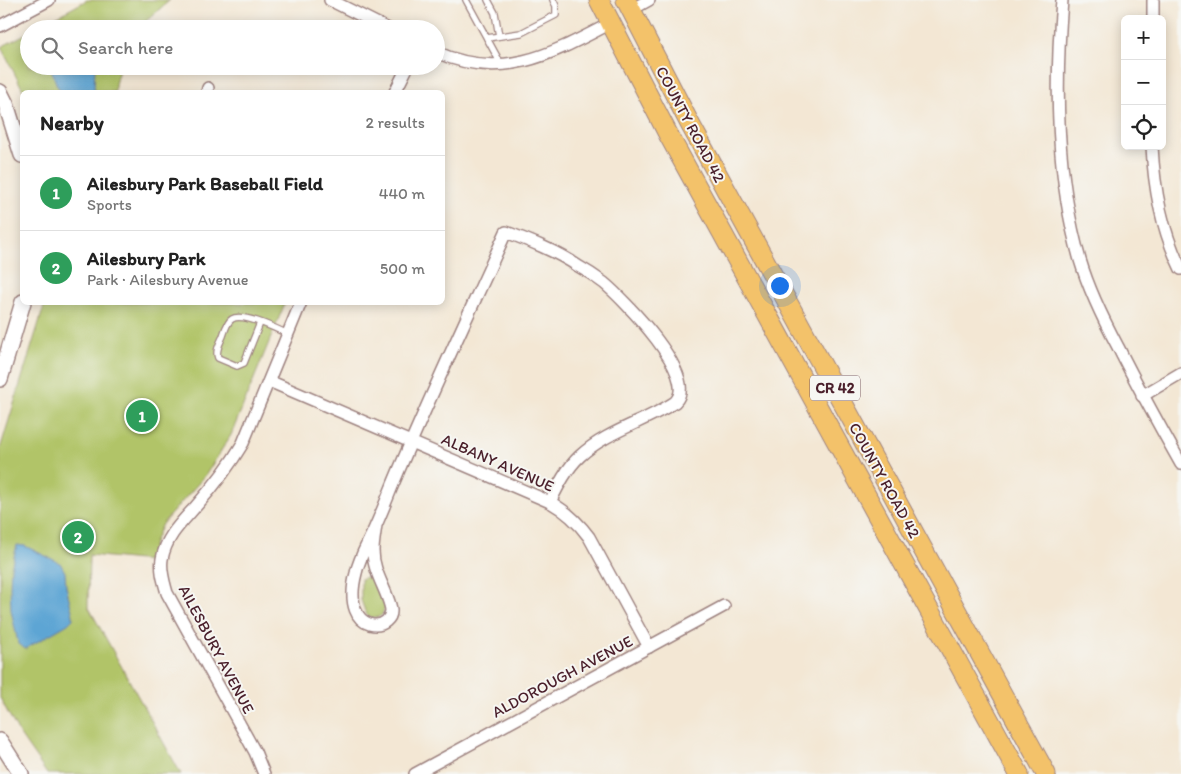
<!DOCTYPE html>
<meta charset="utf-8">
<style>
body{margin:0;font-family:Itim,sans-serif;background:#f6f6f6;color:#222}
.controls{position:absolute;right:15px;top:15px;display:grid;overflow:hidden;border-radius:8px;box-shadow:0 2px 12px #0003}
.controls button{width:45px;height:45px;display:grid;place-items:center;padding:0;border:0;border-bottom:1px solid #e0e0e0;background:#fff;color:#222;font:25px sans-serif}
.you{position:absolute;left:779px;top:285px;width:18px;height:18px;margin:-12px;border:4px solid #fff;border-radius:50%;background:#1a73e8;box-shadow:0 0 0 8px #1a73e833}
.badge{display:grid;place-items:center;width:32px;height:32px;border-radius:50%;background:#ea580c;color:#fff;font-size:16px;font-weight:700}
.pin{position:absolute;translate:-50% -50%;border:2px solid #fff;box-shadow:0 1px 5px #0006}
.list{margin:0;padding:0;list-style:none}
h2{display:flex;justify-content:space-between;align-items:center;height:65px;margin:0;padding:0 20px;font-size:21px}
h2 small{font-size:16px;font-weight:400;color:#767676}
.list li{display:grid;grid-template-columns:32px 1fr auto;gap:15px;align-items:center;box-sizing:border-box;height:75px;padding:0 20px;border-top:1px solid #e0e0e0}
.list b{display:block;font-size:19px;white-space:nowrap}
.list p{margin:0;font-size:16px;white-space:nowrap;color:#767676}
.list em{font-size:16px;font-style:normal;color:#767676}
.icon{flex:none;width:28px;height:28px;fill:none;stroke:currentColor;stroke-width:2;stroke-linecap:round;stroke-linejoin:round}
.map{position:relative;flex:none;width:1181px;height:774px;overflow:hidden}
.search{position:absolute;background:#fff;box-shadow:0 2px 12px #0003;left:20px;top:20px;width:425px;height:55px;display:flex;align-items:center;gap:12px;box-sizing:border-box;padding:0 18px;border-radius:28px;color:#767676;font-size:19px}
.panel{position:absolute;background:#fff;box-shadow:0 2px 12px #0003;left:20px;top:90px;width:425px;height:215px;border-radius:8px}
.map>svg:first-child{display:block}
.green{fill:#b1c467;stroke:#7e7249}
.water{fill:#5da5d4;stroke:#546280}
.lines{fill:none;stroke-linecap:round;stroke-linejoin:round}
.service-casing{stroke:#9e8380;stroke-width:8}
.minor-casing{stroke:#9e8380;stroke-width:14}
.tertiary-casing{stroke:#9e8380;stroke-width:18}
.trunk-casing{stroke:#9e8380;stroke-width:21}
.service{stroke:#fff;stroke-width:5.5}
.minor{stroke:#fff;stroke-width:11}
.tertiary{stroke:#fff;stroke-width:15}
.trunk{stroke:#f3c26a;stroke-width:19}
.labels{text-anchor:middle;stroke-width:4;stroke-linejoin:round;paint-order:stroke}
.shield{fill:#f6f6f2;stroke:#7e6067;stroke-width:1}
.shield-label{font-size:15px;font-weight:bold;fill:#4a1f2b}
.street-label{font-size:16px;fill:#4a1f2b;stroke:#f6f6f2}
</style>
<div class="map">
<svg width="1181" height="774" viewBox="0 0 1181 774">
<rect width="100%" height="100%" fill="#f6f6f2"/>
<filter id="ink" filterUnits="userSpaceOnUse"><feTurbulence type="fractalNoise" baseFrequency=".02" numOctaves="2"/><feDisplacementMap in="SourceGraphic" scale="10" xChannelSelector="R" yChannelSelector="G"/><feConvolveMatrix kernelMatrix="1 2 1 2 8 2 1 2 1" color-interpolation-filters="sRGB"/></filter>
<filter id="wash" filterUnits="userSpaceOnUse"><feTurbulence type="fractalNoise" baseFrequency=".0096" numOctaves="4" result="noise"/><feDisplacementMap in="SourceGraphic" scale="20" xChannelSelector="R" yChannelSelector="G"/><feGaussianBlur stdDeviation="1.12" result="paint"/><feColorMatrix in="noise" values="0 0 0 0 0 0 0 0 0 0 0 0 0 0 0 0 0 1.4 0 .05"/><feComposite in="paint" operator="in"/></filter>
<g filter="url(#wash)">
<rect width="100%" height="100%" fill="#f3e7d4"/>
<g class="green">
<polygon points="87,0 170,0 137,29 34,29"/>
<polygon points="29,32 29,66 120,66 115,84 115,92 24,92 1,47"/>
<polygon points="45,303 285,303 231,435 205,476 162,524 154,542 150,561 89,555 88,606 181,774 47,774 20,735 0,698 0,449"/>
<path d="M368,576L374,579L385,608L382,615C376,619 371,619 366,614L361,600V579Z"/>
</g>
<g class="water">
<polygon points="50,66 95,66 94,92 62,92 57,86"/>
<polygon points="17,545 25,546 60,563 65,572 66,586 73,615 73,619 68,624 25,649 18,643 11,610 10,587 11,568"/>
</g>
</g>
<g filter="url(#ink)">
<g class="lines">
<g class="service-casing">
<g id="service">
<polyline points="466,0 501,64"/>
<polyline points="488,0 495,13 499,36"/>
<polyline points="487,38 521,33 556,15 556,6 553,0"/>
<path d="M260,323L244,363L237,366L218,358C215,351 220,343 223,336C225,330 227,322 232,319C242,312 277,329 288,334"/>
</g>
</g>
<g class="minor-casing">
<g id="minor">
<polyline points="330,0 388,29"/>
<path d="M1062,0C1055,87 1056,176 1080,260C1089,290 1103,319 1118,347C1138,387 1159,425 1181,464"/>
<polyline points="631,10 649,0"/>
<polyline points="1153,19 1153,0"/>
<polyline points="0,26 49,0"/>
<path d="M436,52C502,82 552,54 611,23"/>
<polyline points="207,92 208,88"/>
<polyline points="395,92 408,66"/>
<path d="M1152,146C1154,189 1162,231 1181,269"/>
<path d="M269,381L550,502C566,511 578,522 589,537L649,647"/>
<polyline points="1142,396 1181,373"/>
<path d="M376,525C375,533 373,543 373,551C373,571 385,587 390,605C399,633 339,639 356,573C359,559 366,547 372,534C379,519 385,504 391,489C427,402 467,318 506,232C530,241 556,251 578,266C587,271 596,277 604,283C623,299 701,377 675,402C645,422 607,431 580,456C567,468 558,486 550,502"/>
<path d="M264,774L255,752L167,593C164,582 160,571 162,559C166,536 183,521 197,505C214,486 230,465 243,443L301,302"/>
<polyline points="415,774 724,606"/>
</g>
</g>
<g class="tertiary-casing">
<g id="tertiary">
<polyline points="0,92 6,104 22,155"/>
<polyline points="0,379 23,302"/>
<polyline points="0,741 21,774"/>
</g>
</g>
<g class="trunk-casing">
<g id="trunk">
<polyline points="599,0 668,134 1019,774"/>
<polyline points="626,0 690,124 1046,774"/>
</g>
</g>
<use href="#service" class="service"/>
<use href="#minor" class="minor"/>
<use href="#tertiary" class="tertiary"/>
<use href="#trunk" class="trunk"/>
</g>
</g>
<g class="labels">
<rect class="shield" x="810" y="375.5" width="50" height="25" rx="4"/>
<g class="shield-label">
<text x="835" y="393">CR 42</text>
</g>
<g class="street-label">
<text transform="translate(691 124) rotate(62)" y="6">COUNTY ROAD 42</text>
<text transform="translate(498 462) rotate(24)" y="6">ALBANY AVENUE</text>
<text transform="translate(885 480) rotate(61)" y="6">COUNTY ROAD 42</text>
<text transform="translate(217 649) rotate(62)" y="6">AILESBURY AVENUE</text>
<text transform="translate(562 676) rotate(-28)" y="6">ALDOROUGH AVENUE</text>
</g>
</g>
</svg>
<div class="controls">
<button>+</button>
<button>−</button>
<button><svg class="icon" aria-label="locate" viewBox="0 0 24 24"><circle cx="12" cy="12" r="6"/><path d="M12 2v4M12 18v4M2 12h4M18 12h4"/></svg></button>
</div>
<div class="you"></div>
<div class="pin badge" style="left:142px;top:416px;background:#2e9e5b">1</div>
<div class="pin badge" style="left:78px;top:537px;background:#2e9e5b">2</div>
<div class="search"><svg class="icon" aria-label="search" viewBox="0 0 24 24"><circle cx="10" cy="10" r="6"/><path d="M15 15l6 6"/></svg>Search here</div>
<section class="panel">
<h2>Nearby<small>2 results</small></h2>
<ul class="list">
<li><span class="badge" style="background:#2e9e5b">1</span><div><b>Ailesbury Park Baseball Field</b><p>Sports</p></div><em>440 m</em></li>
<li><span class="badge" style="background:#2e9e5b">2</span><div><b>Ailesbury Park</b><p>Park · Ailesbury Avenue</p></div><em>500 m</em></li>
</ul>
</section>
</div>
